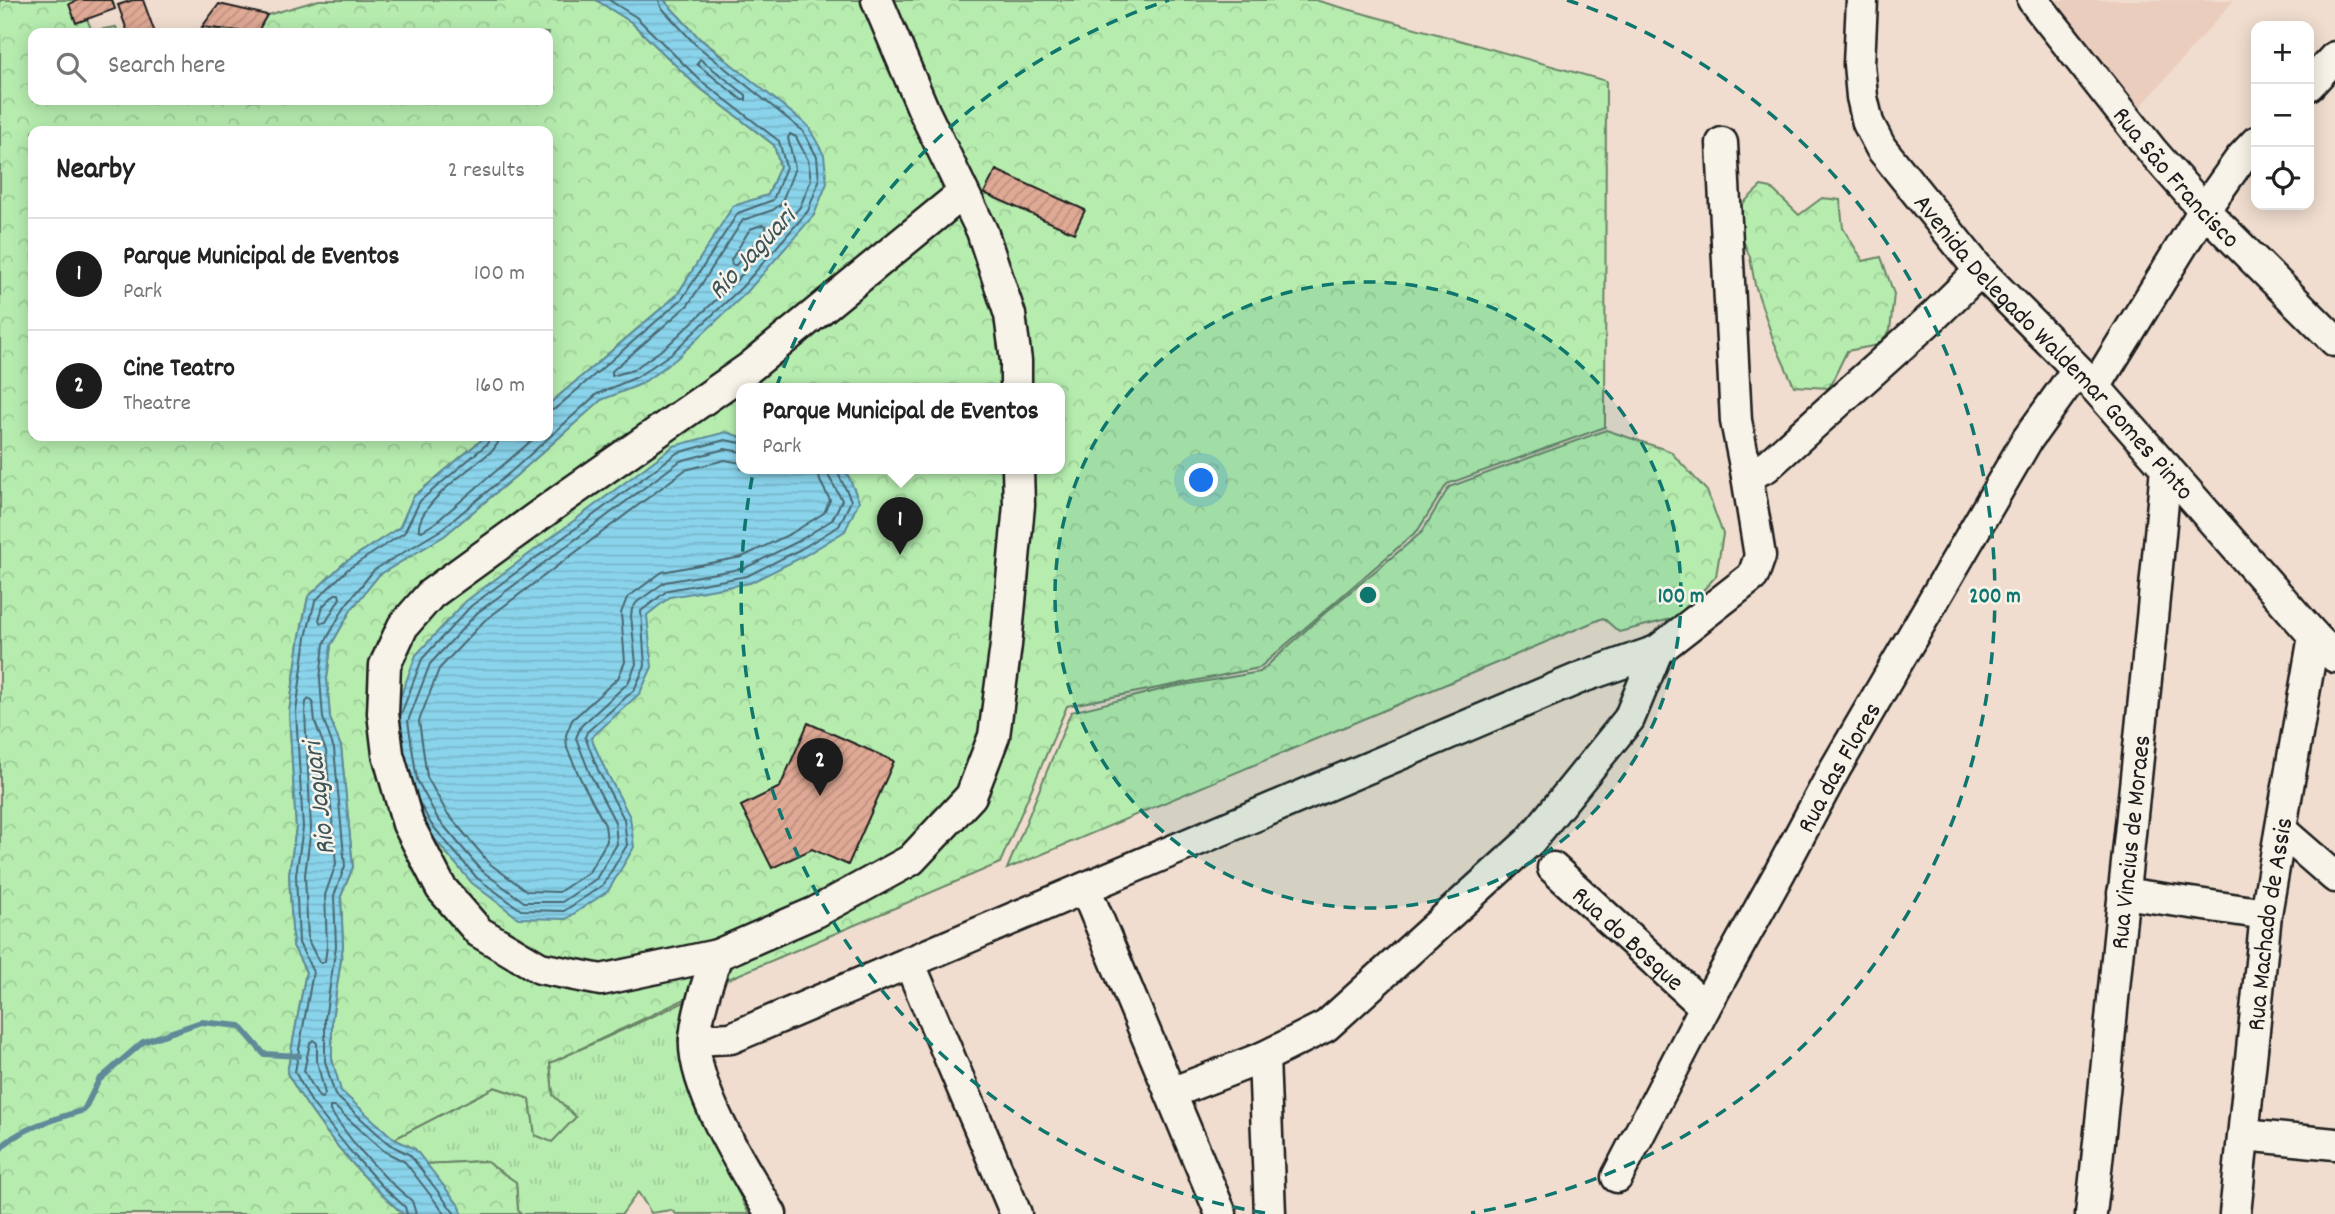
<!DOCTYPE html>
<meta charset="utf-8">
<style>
body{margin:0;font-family:Dekko,sans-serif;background:#f6f6f6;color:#222}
.controls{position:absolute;right:21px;top:21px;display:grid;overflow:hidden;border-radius:14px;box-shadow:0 4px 18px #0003}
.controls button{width:63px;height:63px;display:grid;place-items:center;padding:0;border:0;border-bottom:2px solid #e0e0e0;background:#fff;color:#222;font:35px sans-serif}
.you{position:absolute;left:1202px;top:481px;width:24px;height:24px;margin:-18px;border:5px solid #fff;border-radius:50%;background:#1a73e8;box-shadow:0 0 0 10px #1a73e833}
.badge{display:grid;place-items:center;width:46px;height:46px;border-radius:50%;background:#1c1c1c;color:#fff;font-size:23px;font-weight:700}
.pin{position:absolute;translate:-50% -58px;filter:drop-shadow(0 2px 4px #0008)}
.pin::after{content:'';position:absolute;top:37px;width:24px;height:21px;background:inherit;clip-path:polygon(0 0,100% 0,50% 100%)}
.popup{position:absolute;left:736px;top:383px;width:329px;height:91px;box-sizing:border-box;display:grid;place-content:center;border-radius:14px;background:#fff;filter:drop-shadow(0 2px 5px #0005);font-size:23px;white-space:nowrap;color:#767676}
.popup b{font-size:26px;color:#222}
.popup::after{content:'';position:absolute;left:50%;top:100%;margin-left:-14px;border:14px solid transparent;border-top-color:#fff}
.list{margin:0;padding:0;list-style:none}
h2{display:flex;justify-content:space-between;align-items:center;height:91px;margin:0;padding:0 28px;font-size:30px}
h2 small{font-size:23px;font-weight:400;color:#767676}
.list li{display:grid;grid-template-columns:46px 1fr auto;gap:21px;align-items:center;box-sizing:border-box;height:112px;padding:0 28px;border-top:2px solid #e0e0e0}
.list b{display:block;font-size:26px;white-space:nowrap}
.list p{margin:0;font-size:23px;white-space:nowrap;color:#767676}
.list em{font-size:23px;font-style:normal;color:#767676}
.icon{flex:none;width:38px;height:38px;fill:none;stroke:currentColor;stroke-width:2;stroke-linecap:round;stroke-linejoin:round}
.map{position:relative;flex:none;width:2335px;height:1214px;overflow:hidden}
.search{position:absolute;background:#fff;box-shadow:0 4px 18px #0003;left:28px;top:28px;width:525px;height:77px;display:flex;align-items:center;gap:18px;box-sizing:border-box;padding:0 24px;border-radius:14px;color:#767676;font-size:26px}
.panel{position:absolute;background:#fff;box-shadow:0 4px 18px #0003;left:28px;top:126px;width:525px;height:315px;border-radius:14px}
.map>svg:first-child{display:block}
.built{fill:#ebcdbe}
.grass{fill:url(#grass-tufts);stroke:#698466;stroke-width:2}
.forest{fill:url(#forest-crowns);stroke:#698466;stroke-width:2;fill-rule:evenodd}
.water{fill:url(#water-rules);stroke:#5e8a98;stroke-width:2}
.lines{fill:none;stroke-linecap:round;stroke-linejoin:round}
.shore{stroke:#48666f;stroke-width:2}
.stream{stroke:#5e8a98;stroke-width:6}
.building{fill:url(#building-hatch);stroke:#1c1c1c;stroke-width:2}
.minor-casing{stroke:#1c1c1c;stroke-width:35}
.minor{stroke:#f7f3e8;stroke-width:30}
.ring{fill:none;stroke:#0f766e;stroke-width:3.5;stroke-dasharray:12 9}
.labels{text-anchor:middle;stroke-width:5;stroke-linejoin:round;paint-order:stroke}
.street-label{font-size:26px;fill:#1c1c1c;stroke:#f7f3e8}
.water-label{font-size:28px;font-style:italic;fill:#3d535a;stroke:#f7f3e8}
.centre{fill:#0f766e;stroke:#f7f3e8;stroke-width:3.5}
.ring-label{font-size:21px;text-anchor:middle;font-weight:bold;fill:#0f766e;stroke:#f7f3e8;stroke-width:5;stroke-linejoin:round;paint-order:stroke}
</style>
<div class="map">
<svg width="2335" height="1214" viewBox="0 0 2335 1214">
<defs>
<pattern id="grass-tufts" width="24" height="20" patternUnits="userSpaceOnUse" patternTransform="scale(1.75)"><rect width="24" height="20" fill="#b6edaf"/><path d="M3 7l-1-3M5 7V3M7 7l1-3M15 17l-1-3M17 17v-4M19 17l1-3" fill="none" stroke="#9ccb96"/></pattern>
<pattern id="forest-crowns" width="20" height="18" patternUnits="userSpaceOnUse" patternTransform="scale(1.75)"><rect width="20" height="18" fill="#b6edaf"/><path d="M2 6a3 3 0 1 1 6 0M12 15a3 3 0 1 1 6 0" fill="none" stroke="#9ccb96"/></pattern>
<pattern id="water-rules" width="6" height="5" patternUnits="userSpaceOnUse" patternTransform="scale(1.75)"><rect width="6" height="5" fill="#8ad4eb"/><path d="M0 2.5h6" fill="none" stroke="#76b5c9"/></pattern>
<pattern id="building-hatch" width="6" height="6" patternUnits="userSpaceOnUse" patternTransform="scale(1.75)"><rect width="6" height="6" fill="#dfa995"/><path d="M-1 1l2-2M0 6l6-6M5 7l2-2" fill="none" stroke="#bf9180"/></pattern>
</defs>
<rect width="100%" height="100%" fill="#f0ddcf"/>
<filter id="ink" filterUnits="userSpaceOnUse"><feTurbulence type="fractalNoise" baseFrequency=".0143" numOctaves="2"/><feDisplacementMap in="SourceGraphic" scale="14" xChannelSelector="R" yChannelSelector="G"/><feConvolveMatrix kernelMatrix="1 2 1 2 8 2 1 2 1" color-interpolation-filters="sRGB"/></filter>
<g filter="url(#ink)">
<polygon class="built" points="2047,0 2234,0 2139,109"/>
<polygon class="grass" points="691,999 699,1114 749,1214 676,1214 671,1210 651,1213 638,1192 622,1214 521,1214 518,1210 516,1182 485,1161 426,1164 415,1149 394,1139 494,1087 530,1099 535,1135 553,1095 550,1063"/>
<g class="forest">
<path d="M0,0H79L92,31L116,27L118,33H33V100H548V33H206L319,0H596L631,22L696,85L774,145L780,166L768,195L733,207L677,295L548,405V131H33V436H486L413,497L400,527L344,563L308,597L300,636L289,712L296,828L289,874L293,945L306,972L287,1073C318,1127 357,1173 403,1214H0Z"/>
<path d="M664,0H1315L1606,81L1605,427L1447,484L1418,530L1259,668L1067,706L1000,863L719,983L550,1063L553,1095L576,1117L552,1142L535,1135L530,1099L495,1087L394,1139L340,1091L332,1059V1019L343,946L341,896L353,867L341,747L330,718L327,679L331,645L351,610L379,575L444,536L517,475L601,400L641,384L814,215L723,56L699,38ZM741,389H1059V469H741Z"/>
<polygon points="1761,186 1771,188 1799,215 1822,198 1840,200 1843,228 1863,261 1881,257 1894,294 1890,330 1878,345 1847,351 1829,388 1794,386 1774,342 1755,285 1750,257 1734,221 1740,206"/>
<polygon points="1606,430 1670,451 1707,491 1723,534 1716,576 1679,617 1619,632 1603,618 1007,869 1071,712 1172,687 1260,672 1326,612 1422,532 1449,487"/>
<polygon points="485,1161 516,1182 518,1210 521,1214 462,1214 460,1207 426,1164"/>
</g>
<g class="water">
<path d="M596,0H664L699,38L808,126L824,155L827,183L814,215L747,292L676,359L641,384L601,400L517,475L444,536L379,575L351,610L331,645L327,679L330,718L341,747L353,867L341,896L343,946L332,1019V1059L341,1091L394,1139L415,1149L460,1207L462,1214H403C357,1173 318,1127 287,1073L306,972L293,946L289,874L296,828L289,712L300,636L308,597L344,563L400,527L413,497L486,436H548V405L677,295L733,206L768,195L780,166L774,145L696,85L631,22Z"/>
<polygon points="726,432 741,437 741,469 840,469 848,475 859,501 845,531 804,556 750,583 670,597 647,615 652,667 640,693 591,738 604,767 630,817 634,847 608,891 566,919 518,918 472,883 425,828 402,785 392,719 416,655 466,601 674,446"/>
</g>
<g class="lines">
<g class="shore">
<polygon points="700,59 746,95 746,100 742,100 697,64"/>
<polygon points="790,134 796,137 808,160 811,180 800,207 736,281 667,346 633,370 612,376 612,371 688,305 743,220 773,210 781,204 795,168 788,138"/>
<polygon points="762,225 766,226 766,230 736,265 732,265 731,260 750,229"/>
<polyline points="548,411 555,409 682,299 738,213 773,200 786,167 779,141 700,80 636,17 609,0"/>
<path d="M498,436V443L493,450C473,467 417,504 419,530L422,531L435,523L537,436"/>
<polyline points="741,452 725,449 680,461 477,613 430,664 408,721 417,780 438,819 482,871 524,902 562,902 596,879 617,844 615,822 590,774 576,738 581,726 628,683 636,664 631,616 632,609 637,602 665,582 745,568 797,542 832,520 842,500 829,477 828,469"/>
<polyline points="741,463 725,460 685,470 484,621 439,669 419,721 427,777 447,813 490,864 527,891 559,892 589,872 607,841 605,825 580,778 567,748 566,735 572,720 618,678 625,662 621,613 627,598 662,572 742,557 792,533 824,513 830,500 820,481 818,469"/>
<polygon points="335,594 339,594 340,598 326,622 321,623 319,620 323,606"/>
<polygon points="309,699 313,702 315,722 326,751 336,864 325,895 327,946 325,961 322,963 319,962 308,940 305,875 311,828 305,713 306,702"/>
<polyline points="400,717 422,659 471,606 677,453 725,440 741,443"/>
<path d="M419,802L431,824L477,878L521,910L564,911L603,885L627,845L624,819L598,770L585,737L587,732L634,690L645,666L641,611L668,590L747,576L801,549L839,526L851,501C848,491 838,477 837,469"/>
<polygon points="313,1040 317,1043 317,1061 325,1094 322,1098 319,1097 304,1071 310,1043"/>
<polyline points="407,1214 405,1207 381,1185 351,1152 312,1103 295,1072 313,972 299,943 296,875 303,828 296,712 306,637 315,601 348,569 404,533 420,501 487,444 490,436"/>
<polyline points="416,1214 412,1201 387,1179 357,1147 330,1111 330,1107 335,1107 384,1151 405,1162 445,1214"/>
<polyline points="455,1214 410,1155 389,1144 335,1095 325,1061 325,1019 336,946 334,896 345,866 334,749 323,718 320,679 324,644 345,606 374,570 441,530 513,470 597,394 637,377 672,353 742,287 808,211 819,181 817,157 803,131 695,44 661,7 659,0"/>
</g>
<path class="stream" d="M0,1149C17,1128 59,1118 84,1110L99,1080L143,1042L201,1022L240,1026L264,1054L299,1056"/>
</g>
<g class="building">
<polygon points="78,0 112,0 115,9 76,23 69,4"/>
<polygon points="133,0 143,0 155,33 128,33 118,5"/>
<polygon points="219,4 267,15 257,33 202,27"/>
<polygon points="996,170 1085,210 1074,233 984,193"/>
<polygon points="808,723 894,761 848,865 812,849 772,868 741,806 780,787"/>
</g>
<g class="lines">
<g class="minor-casing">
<g id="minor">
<polyline points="877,0 924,111 982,231 1010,315 1016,361 1016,389"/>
<path id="s1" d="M1862,0L1859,64L1862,97L1868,123L1881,148L1980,271L2095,387L2314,636L2335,657"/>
<path id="s2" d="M2033,0L2153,152L2204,210L2335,341"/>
<polyline points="2309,85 2335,57"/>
<polyline points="963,193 749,368 566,496 431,594 403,626 385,665 383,713 388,754 408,824 441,888 479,932 540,968 601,980 717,955 816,912 911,860 971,796 994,736 1006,645 1019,505 1018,469"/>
<polyline points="2095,387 2204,210 2241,158 2256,142"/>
<polyline points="1747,476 1766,467 1936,314 1980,271"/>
<polyline points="2281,830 2335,877"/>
<path id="s3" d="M1553,868L1705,1007"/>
<polyline points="1085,888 1221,1214"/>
<polyline points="2123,893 2266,914"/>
<path d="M717,955C708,981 698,1009 695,1038C691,1086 746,1173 771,1214"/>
<polyline points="909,962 1016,1214"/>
<polyline points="695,1040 731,1038 1582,677 1657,651 1753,576 1760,556 1747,476 1736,421 1722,143"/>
<polyline points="1264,1057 1270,1214"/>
<polyline points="1171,1093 1264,1057 1326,1026 1530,841 1629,719 1657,651"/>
<polyline points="2244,1135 2335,1144"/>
<path id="s4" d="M1617,1177L1705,1007L1780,872L1835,769L2027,440L2077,370"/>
<path id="s5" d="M2091,1214C2104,1107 2112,999 2124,891C2139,750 2154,609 2166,467"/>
<path id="s6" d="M2235,1214L2266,914L2314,636"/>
</g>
</g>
<use href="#minor" class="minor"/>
</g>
</g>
<circle cx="1368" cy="595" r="313" fill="#0f766e" fill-opacity=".12"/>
<g class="ring">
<circle cx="1368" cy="595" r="313"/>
<path d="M1265 1213A627 627 0 0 1 1169 0M1567 0A627 627 0 0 1 1471 1213"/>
</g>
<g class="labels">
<g class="street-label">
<text dy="9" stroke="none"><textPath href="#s2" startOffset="228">Rua São Francisco</textPath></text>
<text dy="9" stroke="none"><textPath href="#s1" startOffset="416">Avenida Delegado Waldemar Gomes Pinto</textPath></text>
<text dy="9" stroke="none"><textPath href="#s4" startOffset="466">Rua das Flores</textPath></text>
<text dy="9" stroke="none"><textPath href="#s5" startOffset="374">Rua Vincius de Moraes</textPath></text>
<text dy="9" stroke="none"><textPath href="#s6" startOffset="292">Rua Machado de Assis</textPath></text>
<text dy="9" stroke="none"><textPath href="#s3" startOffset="103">Rua do Bosque</textPath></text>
</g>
<g class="water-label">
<text transform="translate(750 252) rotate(-47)" y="10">Rio Jaguari</text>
<text transform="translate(317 799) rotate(-97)" y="10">Rio Jaguari</text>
</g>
</g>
<circle cx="1368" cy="595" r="10" class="centre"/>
<g class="ring-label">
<text x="1681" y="602">100 m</text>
<text x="1995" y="602">200 m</text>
</g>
</svg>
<div class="controls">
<button>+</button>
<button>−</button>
<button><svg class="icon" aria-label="locate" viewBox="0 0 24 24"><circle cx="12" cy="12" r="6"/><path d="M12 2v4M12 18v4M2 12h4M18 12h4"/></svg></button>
</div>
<div class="you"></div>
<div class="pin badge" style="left:900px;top:555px">1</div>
<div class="popup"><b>Parque Municipal de Eventos</b>Park</div>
<div class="pin badge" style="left:820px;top:796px">2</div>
<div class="search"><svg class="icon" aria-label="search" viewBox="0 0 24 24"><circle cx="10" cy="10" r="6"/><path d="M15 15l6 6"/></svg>Search here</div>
<section class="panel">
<h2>Nearby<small>2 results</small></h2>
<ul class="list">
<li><span class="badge">1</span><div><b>Parque Municipal de Eventos</b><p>Park</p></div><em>100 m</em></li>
<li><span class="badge">2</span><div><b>Cine Teatro</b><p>Theatre</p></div><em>160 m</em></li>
</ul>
</section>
</div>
